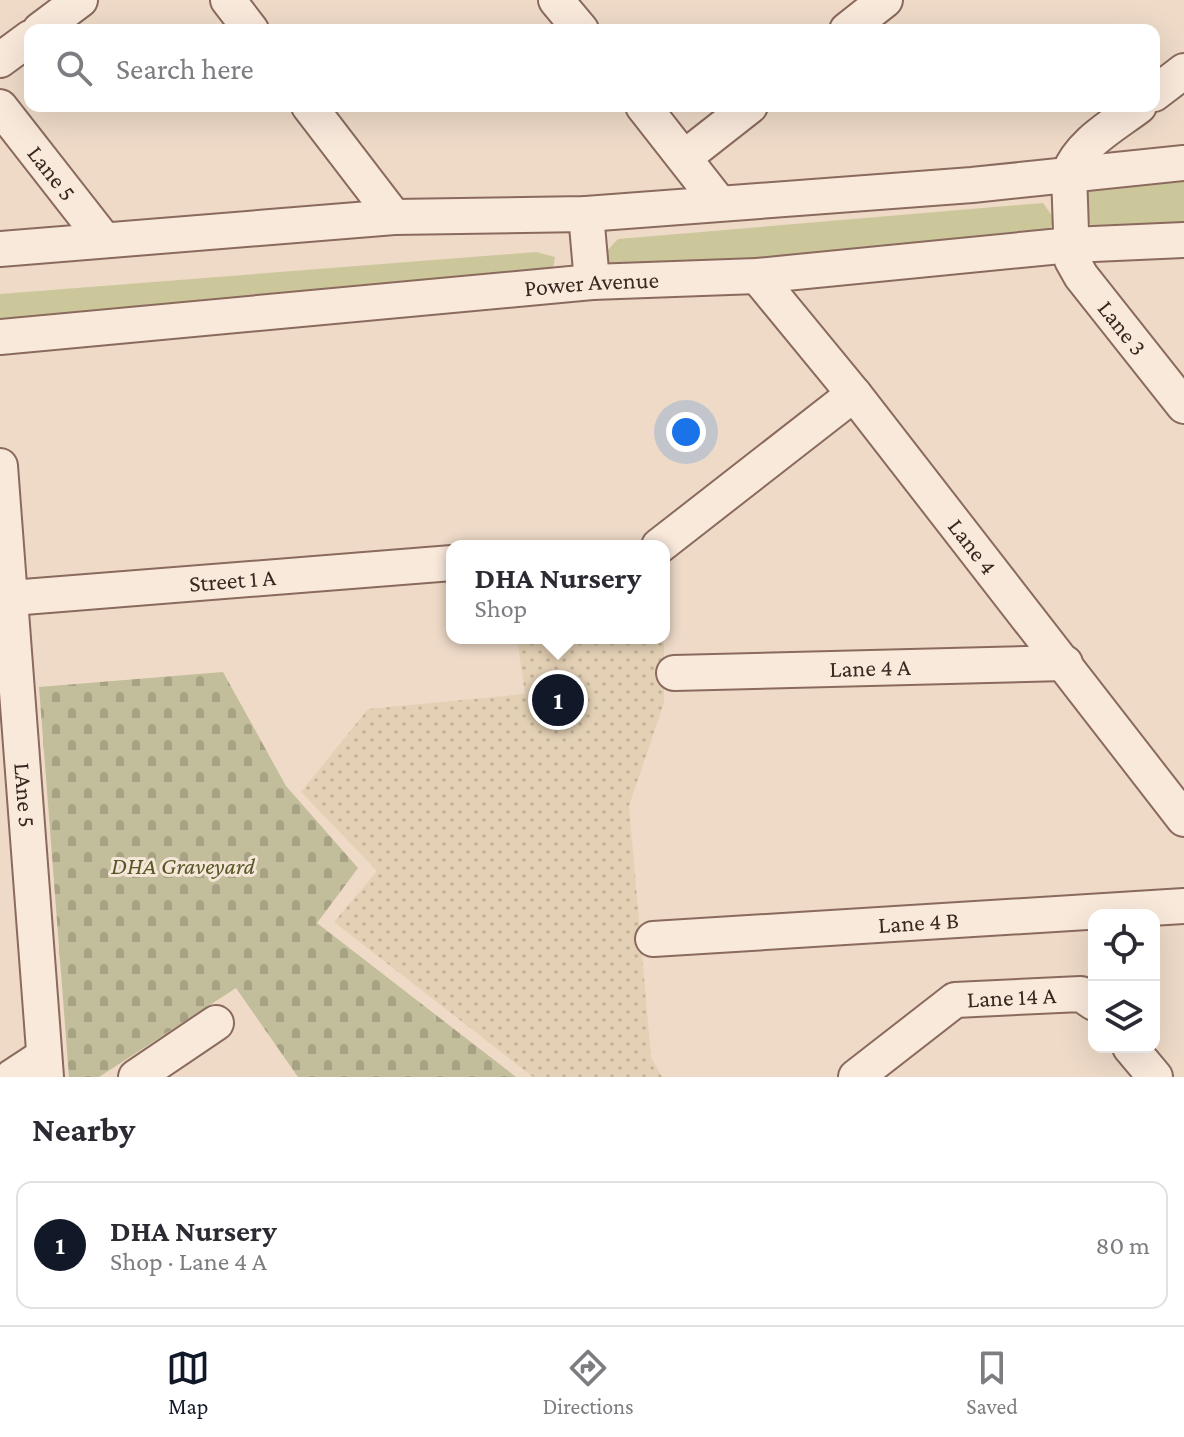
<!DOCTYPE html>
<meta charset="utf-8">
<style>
body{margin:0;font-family:"Crimson Pro",serif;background:#f7f7f7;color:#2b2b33}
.controls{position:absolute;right:24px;bottom:24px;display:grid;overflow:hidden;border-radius:16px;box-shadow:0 8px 32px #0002}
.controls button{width:72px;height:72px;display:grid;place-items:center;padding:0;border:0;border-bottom:2px solid #e1e1e2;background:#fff;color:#2b2b33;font:40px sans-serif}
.you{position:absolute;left:686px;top:432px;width:28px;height:28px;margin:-20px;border:6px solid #fff;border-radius:50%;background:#1a73e8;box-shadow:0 0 0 12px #1a73e833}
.badge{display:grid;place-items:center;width:52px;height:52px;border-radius:50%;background:#111827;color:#fff;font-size:26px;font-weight:700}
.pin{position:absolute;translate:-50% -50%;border:4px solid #fff;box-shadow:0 2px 8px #0006}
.popup{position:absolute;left:446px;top:540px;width:224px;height:104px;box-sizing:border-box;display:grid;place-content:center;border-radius:16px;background:#fff;filter:drop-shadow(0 2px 6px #0005);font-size:26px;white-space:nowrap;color:#7c7c81}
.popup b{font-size:30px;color:#2b2b33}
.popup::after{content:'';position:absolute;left:50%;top:100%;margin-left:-16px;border:16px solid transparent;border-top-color:#fff}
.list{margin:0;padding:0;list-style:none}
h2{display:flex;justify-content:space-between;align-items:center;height:104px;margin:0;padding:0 32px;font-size:34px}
h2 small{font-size:26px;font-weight:400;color:#7c7c81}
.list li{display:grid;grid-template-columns:52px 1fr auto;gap:24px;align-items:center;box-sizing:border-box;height:128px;margin:0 16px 16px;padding:0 16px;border:2px solid #e1e1e2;border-radius:16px}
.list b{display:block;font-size:30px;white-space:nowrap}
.list p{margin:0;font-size:26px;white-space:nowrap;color:#7c7c81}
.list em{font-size:26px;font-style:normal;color:#7c7c81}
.icon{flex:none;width:44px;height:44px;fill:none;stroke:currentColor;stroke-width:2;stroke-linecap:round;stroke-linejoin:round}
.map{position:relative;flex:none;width:1184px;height:1077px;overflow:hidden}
.search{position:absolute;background:#fff;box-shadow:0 8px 32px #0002;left:24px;right:24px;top:24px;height:88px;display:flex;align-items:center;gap:20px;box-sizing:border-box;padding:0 28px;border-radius:16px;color:#7c7c81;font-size:30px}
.sheet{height:248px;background:#fff}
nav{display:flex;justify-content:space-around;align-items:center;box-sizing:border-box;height:112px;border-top:2px solid #e1e1e2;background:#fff;font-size:22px;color:#7c7c81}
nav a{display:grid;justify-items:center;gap:4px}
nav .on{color:#111827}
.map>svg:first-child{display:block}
.farmland{fill:url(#farmland-dots)}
.grass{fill:#ccc79b}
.cemetery{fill:url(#cemetery-stones)}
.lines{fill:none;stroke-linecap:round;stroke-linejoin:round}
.minor-casing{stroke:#8a6a5d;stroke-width:38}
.minor{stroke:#f9e9db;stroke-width:34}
.labels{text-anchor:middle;stroke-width:6;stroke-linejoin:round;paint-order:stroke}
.street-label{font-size:24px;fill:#3a2720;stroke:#f5e6d7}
.park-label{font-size:24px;font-style:italic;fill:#565727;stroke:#f5e6d7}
</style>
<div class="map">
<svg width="1184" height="1077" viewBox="0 0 1184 1077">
<defs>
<pattern id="farmland-dots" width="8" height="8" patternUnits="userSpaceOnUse" patternTransform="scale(2)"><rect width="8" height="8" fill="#e4d1b5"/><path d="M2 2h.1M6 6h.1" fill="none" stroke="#c4b39b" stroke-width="1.8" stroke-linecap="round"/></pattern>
<pattern id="cemetery-stones" width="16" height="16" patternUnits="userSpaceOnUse" patternTransform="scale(2)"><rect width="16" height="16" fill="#c2bd9a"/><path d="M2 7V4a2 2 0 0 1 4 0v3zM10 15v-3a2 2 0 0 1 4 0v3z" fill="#a7a284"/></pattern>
</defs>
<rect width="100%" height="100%" fill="#eedac7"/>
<polygon class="farmland" points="664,574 664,703 629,806 651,1057 662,1077 533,1077 334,922 377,871 301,792 368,709 525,694 517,638 664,638"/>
<g class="grass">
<polygon points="1184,176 1184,224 1096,229 1082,216 1085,193 1091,184"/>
<polygon points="1043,203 1055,220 1039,246 606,275 600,258 618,239"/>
<polygon points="536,252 555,257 551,281 0,325 0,294"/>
</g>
<polygon class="cemetery" points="223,672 286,786 358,868 317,923 516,1077 298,1077 236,988 99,1077 69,1077 39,687"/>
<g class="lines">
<g class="minor-casing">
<g id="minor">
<polyline points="228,0 251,30"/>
<polyline points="556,0 581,30"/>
<polyline points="40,30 80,0"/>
<polyline points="847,30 885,0"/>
<polyline points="0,60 30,38"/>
<polyline points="1154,94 1184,71"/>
<polyline points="309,106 394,217"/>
<polyline points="643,106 719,203"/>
<path id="s1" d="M1139,106C1114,125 1080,143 1069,173L1072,260L1081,276L1184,406"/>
<path id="s2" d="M0,107L104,240"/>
<polyline points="685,157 750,106"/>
<polyline points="586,214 592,282"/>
<polyline points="0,249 394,217 586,214 972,185 1184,163"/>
<path id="s3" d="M757,276L854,394L1184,819"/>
<path id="s4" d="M0,337L592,282L757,276L1071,245L1184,240"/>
<path id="s5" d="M0,466L46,1077"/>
<polyline points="659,546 854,394"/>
<path id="s6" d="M11,598L452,563"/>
<path id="s7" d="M674,673L1065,663"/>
<path id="s8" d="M653,939L1184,906"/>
<polyline points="1130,1047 1155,1077"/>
<polyline points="12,1077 44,1056"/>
<polyline points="136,1077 216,1023"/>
<path id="s9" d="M856,1077L955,1000L1081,994L1094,1003"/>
</g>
</g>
<use href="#minor" class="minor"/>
</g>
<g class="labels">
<g class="street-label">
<text dy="8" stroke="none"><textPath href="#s2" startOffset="84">Lane 5</textPath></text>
<text dy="8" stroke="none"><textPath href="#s4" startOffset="594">Power Avenue</textPath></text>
<text dy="8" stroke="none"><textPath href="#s1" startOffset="270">Lane 3</textPath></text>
<text dy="8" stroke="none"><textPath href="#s3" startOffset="346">Lane 4</textPath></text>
<text dy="8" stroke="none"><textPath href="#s6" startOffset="222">Street 1 A</textPath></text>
<text dy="8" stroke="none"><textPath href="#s7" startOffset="196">Lane 4 A</textPath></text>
<text dy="8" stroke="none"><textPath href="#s5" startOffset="330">LAne 5</textPath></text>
<text dy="8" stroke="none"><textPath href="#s8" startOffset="266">Lane 4 B</textPath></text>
<text dy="8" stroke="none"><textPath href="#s9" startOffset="182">Lane 14 A</textPath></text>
</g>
<g class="park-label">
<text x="183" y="874">DHA Graveyard</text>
</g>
</g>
</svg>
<div class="controls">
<button><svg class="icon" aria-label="locate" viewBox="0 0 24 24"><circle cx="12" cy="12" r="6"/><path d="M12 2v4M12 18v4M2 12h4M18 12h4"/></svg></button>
<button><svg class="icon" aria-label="layers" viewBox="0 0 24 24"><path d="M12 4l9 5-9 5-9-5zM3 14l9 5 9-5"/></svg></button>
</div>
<div class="you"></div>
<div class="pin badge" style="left:558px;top:700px">1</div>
<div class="popup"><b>DHA Nursery</b>Shop</div>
<div class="search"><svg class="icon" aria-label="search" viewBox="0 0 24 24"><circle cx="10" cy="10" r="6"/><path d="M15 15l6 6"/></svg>Search here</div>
</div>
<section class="sheet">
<h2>Nearby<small></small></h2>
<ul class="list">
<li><span class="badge">1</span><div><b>DHA Nursery</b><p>Shop · Lane 4 A</p></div><em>80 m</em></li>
</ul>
</section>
<nav>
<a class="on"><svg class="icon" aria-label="map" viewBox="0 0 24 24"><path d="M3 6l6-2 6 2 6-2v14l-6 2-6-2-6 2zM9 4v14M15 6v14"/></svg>Map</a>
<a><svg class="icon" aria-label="directions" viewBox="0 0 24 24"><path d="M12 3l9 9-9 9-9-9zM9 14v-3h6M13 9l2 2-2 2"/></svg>Directions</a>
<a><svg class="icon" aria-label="saved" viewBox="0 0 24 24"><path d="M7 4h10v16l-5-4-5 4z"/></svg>Saved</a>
</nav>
